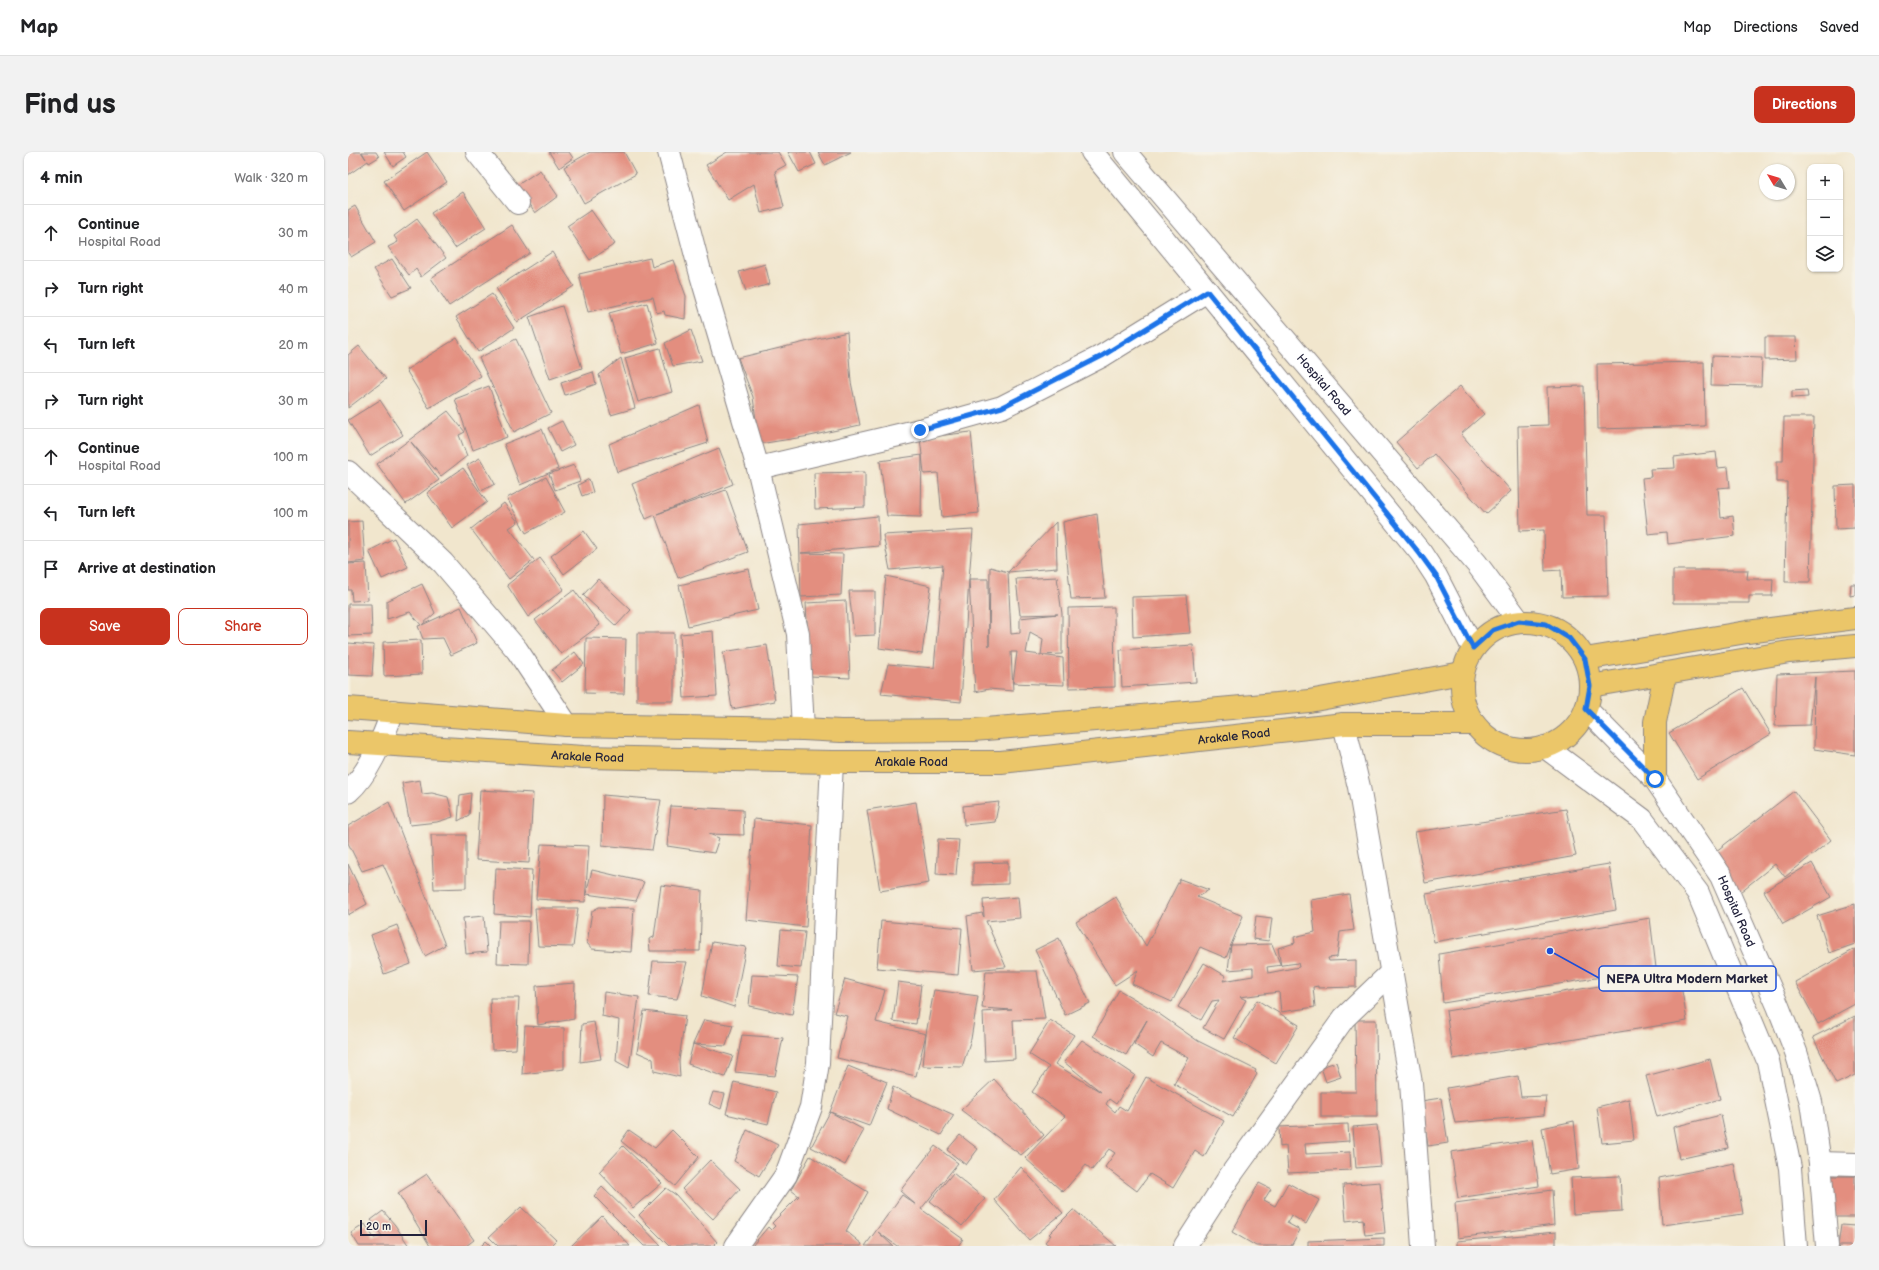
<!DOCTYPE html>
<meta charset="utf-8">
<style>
body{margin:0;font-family:"Balsamiq Sans",sans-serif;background:#f2f2f2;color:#202124}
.controls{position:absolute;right:12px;top:12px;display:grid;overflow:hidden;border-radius:8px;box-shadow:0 1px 3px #0004}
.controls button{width:36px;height:36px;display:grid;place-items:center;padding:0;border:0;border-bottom:1px solid #e0e0e0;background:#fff;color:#202124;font:20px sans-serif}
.compass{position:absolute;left:1411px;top:12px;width:36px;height:36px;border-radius:50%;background:#fff;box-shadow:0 1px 3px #0004;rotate:308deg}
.scale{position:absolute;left:12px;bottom:10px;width:67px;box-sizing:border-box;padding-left:4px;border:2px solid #22223b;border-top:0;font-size:11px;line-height:14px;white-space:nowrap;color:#22223b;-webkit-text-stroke:3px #f7f3e8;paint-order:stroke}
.stop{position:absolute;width:12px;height:12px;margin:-9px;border:3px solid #1a73e8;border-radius:50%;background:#fff}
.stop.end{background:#1a73e8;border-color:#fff;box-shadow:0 1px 4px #0008}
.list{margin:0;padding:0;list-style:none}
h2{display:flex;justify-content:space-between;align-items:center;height:52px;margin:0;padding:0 16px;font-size:17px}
h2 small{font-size:13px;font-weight:400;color:#757577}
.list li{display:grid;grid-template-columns:26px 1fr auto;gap:12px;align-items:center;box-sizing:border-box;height:56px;padding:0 16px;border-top:1px solid #e0e0e0}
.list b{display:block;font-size:15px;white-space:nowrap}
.list p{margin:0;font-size:13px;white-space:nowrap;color:#757577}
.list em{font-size:13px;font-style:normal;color:#757577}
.actions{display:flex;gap:8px;padding:12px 16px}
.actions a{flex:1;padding:9px 0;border:1px solid #c8321e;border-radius:8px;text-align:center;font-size:14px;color:#c8321e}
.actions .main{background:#c8321e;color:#fff}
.icon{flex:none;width:22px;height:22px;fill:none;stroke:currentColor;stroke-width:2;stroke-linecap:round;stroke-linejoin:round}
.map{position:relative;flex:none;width:1507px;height:1094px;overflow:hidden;border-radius:8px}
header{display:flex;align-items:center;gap:24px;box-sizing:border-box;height:56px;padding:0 20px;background:#fff;border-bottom:1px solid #e0e0e0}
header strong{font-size:19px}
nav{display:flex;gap:22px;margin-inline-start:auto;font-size:14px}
.intro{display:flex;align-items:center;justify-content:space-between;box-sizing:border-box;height:96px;padding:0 24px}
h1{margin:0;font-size:28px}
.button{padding:10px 18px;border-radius:8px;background:#c8321e;color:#fff;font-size:14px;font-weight:700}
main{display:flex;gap:24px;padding:0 24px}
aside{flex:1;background:#fff;border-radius:8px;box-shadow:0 1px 3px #0004}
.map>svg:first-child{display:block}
.building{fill:#e38e7f;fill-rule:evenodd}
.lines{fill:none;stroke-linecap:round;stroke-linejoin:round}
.minor-casing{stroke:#8a8484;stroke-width:24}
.major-casing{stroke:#8a8484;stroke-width:24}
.minor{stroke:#fff;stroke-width:22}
.major{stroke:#ebc669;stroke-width:22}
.route{stroke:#1a73e8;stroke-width:5}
.labels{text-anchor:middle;stroke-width:3;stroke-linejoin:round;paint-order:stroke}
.street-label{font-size:12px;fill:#22223b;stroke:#f7f3e8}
.leader{fill:none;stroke:#1d4ed8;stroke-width:1.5}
.callout-dot{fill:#1d4ed8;stroke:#f7f3e8;stroke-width:1.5}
.callout{fill:#f7f3e8;stroke:#1d4ed8;stroke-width:1.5}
.callout-label{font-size:13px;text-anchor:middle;font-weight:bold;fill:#22223b}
</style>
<header>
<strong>Map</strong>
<nav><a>Map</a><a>Directions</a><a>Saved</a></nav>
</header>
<div class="intro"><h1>Find us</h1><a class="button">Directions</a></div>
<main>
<aside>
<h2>4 min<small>Walk · 320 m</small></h2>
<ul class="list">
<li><svg class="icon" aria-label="ahead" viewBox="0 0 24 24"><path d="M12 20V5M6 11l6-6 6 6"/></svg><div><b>Continue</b><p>Hospital Road</p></div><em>30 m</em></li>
<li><svg class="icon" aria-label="right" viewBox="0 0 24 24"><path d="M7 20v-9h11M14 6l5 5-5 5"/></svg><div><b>Turn right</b></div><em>40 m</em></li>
<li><svg class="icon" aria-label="left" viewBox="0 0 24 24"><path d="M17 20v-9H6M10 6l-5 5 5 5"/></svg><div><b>Turn left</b></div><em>20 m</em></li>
<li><svg class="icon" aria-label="right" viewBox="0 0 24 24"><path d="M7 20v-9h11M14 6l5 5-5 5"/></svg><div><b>Turn right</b></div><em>30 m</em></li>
<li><svg class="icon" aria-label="ahead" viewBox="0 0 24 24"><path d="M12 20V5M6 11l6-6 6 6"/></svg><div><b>Continue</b><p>Hospital Road</p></div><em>100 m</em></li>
<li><svg class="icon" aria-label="left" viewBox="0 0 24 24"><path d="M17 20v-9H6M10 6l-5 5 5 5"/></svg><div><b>Turn left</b></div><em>100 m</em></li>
<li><svg class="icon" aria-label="arrive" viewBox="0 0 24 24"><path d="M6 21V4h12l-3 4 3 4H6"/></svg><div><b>Arrive at destination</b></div></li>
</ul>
<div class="actions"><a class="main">Save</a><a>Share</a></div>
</aside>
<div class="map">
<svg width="1507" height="1094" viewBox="0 0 1507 1094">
<rect width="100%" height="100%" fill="#f7f3e8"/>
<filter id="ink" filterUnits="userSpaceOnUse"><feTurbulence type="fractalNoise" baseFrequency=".025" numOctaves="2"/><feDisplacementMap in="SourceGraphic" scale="8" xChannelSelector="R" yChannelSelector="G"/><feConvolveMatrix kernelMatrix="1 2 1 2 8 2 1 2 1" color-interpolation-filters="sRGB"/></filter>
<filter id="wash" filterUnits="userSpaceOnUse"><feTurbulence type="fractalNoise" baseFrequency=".012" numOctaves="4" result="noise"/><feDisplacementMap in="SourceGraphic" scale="16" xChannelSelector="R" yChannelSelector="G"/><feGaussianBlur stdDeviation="0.9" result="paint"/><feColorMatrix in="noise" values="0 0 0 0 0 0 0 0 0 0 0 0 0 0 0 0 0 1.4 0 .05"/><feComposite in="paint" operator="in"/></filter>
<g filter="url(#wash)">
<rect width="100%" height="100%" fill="#f1e6cd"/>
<g id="blocks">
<g class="building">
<polygon points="0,0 13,0 18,7 14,0 28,0 31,5 21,11 20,9 0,23"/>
<polygon points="36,0 55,0 58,5 45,14"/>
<polygon points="79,0 99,30 56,59 36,29"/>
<polygon points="201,0 221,0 225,6 211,16"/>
<polygon points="242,0 276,0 288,22 236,51 216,15"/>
<polygon points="379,0 430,0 438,13 427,19 436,55 413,61 406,32 380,48 358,13"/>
<polygon points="440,0 462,0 468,12 451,20"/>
<polygon points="470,0 503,0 477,13"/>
<polygon points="192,18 210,44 187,61 168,34"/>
<polygon points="115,40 138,76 107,96 83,61"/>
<polygon points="7,54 28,90 3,105 0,101 0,58"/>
<polygon points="243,58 267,92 242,108 219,74"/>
<polygon points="69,67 98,106 73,125 68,117 61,123 40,95 50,90 46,84"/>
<polygon points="164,73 182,101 101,154 83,126"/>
<polygon points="204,100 226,134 169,170 148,136"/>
<polygon points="302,106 304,115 325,108 338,144 337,167 317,163 316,159 309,161 305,145 240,160 231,122"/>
<polygon points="44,107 63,136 44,144 26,117"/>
<polygon points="417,112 422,132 398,139 391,120"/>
<polygon points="144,142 166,176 130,200 108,165"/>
<polygon points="299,151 310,191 273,202 261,161"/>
<polygon points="214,154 234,216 202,227 181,165"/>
<polygon points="343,178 354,209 325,214 317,191"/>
<polygon points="499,180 503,230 512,273 462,284 411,292 405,245 390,206"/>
<polygon points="1417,185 1448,185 1449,207 1417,208"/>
<polygon points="109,186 133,224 81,256 58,218"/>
<polygon points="168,187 203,261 166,280 131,206"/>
<polygon points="11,194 38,227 0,256 0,203"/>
<polygon points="312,196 324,240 290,250 277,206"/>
<polygon points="1364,204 1414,206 1413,234 1363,233"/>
<polygon points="273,206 287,256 263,263 251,223"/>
<polygon points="1356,210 1357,274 1250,277 1249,212"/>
<polygon points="245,220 248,232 217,243 213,231"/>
<polygon points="141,234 159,285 125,298 107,247"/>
<polygon points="1112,234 1136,262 1113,282 1163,339 1138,362 1086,302 1070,316 1048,290"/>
<polygon points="1236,234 1239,363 1258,363 1260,444 1214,445 1213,418 1197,419 1196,378 1172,379 1170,274 1200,273 1199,235"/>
<polygon points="1459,238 1460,245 1444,246 1444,239"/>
<polygon points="32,248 55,283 22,304 0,268"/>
<polygon points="351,253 360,291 269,320 261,292"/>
<polygon points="100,259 117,280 111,283 119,304 93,324 63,290 91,328 58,352 29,312"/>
<polygon points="1436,265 1466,265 1462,430 1437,430 1439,330 1429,330 1429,309 1435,309"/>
<polygon points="214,269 226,293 212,300 200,276"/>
<polygon points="194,277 210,317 172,333 156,292"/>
<polygon points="623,280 631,361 594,365 590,321 576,322 574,303 573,365 539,364 532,309 574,303 572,286"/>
<polygon points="371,296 385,332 309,362 378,338 400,400 330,426 307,363 298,367 284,332"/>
<polygon points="1368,300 1370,316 1380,315 1382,335 1370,336 1373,366 1385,364 1387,384 1320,392 1319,380 1300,382 1294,326 1303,325 1302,317 1327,316 1326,305"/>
<polygon points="132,306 147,332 133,339 119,313"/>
<polygon points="226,313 232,329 207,338 201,322"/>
<polygon points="115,316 139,350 104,376 79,341"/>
<polygon points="517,320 517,355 467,357 466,321"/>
<polygon points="198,325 217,360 178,381 159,346"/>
<polygon points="241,327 245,340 234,344 230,333"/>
<polygon points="1507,333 1507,376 1488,377 1487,334"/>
<polygon points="156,351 170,370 161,376 186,408 161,427 123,377"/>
<polygon points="749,362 757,446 723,447 715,370"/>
<polygon points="530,364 531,394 453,401 495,402 493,443 453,445 451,372"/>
<polygon points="14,369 17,409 0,411 0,370"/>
<polygon points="708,370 709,416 660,420"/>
<path d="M625,378L621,427H640L641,494L642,415L660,420L663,482L672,481V466L710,462L672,463L668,427L709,425L714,462V502L693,503L715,506L716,533L665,531L669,500H663L665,539L641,537L627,540L621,427L613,550L533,542L540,512L586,516L595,413L542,418L535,383ZM682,480L695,487L693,503L678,501Z"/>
<polygon points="236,379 249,397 216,422 203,404"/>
<polygon points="46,386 60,415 34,427 21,399"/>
<polygon points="192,406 216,437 180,465 159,433"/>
<polygon points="18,411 20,448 4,449 3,438 0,438 0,412"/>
<polygon points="401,417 410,458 340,474 331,433"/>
<polygon points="1325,418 1400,418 1399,427 1425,427 1424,444 1401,444 1401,451 1325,451"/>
<polygon points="538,424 583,434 574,502 531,496"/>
<polygon points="250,427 283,458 268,474 235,443"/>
<polygon points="74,432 87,461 74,473 113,455 129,491 103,503 95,486 75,487 70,474 73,473 62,460 39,467 39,449"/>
<polygon points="1503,432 1507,432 1507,443 1502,444"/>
<polygon points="226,438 252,473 213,502 187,468"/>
<polygon points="501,439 527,439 527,483 506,484"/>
<polygon points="838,443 842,481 785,485 784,445"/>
<polygon points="498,449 502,526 462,524 458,451"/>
<polygon points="0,452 23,452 24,483 0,484"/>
<polygon points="766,455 767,535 721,536 720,456"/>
<polygon points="365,479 369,544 336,546 332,482"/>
<rect x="289" y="481" width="37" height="68"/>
<polygon points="238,486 278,487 276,542 237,541"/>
<polygon points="73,488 74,522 36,524 35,490"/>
<polygon points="0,491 26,493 24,524 0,523"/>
<polygon points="419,493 427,549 384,557 375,500"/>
<polygon points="845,493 848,530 774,535 772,498"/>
<polygon points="227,500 236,512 214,530 204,518"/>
<polygon points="1507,519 1507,603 1466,597 1467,525 1462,573 1427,574 1429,522"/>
<polygon points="1395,536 1423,582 1349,627 1321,581"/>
<polygon points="72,628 74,642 84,641 100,645 105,665 89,670 62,673 54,631"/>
<polygon points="132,638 185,641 181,711 128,708"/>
<polygon points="1446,639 1483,688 1437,725 1427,712 1392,740 1363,703"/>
<polygon points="123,641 121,663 110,669 112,643"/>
<polygon points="255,643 313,648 304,698 254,693"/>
<polygon points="41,650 97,793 77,804 35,712 14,719 0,691 0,674"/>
<polygon points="568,650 581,731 532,739 519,658"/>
<polygon points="651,650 647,670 616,673 615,654"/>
<polygon points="323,654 395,658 396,683 361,682 371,686 366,701 319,694"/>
<polygon points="1218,657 1228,704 1077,731 1067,680"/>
<polygon points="406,667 464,673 458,775 398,768"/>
<polygon points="83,683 118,683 118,736 86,737"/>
<polygon points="590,687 611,688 608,723 588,722"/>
<polygon points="193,692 241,694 237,750 188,747"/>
<polygon points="660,710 660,732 625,733 625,711"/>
<polygon points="1464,711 1483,745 1435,772 1416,739"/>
<polygon points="0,712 19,752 0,763"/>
<polygon points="1261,712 1268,758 1086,790 1078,742"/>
<polygon points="148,716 184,718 182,765 146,762"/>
<polygon points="244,718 296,730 288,749 238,742"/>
<path d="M832,727L861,738L849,745L895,764L883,793L924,792L933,814L930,796L947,791L946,785L967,780L963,748L1001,742L1006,778L992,780L989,805L980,806L981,809L1008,808V835L970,836V834L965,835L967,855L933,860L931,840L892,845L898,848L876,887L855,876L871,848L864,849L853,868L830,855L856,811L878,824L875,829L905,824V816L880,818L883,793L878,806L852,795L824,850L784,832L790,818L767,833L728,770L768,745L798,794ZM950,811L951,815L920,821L919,815Z"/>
<polygon points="313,733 354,738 352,799 302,799 301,787 306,785"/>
<polygon points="670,745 672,766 638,769 658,815 625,818 619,764 634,761 636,765 635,748"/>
<polygon points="1507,752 1507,792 1481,801 1469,764"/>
<polygon points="251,755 286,756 283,800 244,797 239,791 244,759"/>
<polygon points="187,756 230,756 225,795 190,794"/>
<polygon points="136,764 139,800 118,802 115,766"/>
<polygon points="908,764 924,766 921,789 905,787"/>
<polygon points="1302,766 1308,816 1095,851 1091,802"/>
<polygon points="151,769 181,769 180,812 149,811"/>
<polygon points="533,769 614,776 610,823 529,816"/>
<polygon points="49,773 63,812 36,822 23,783"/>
<polygon points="433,778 457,780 453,816 430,814"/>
<polygon points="711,786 742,851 717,863 687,798"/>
<polygon points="364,790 398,795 386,855 354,844"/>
<polygon points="1507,797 1507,852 1470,872 1447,830"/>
<polygon points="305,809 339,810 329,847 301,844"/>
<polygon points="638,819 689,819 697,867 665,868 667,907 637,909 635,860 664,858 634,856"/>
<polygon points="1331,821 1339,869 1105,907 1098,859"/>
<polygon points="404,823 450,825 444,863 401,854"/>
<polygon points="497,827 537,838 528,870 578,882 568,924 489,906 499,864 486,861"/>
<polygon points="550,830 573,833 568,872 545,869"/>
<polygon points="227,831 226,867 190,873 188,834"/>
<polygon points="586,838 630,844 623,887 614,915 575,914 578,882"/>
<polygon points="771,838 804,857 850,889 908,918 907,920 909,922 885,965 826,932 841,906 813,891 805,905 786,892 799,868 778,903 745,884"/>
<polygon points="256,840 291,845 281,916 268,909 271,868 254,864"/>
<polygon points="142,846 171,846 168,897 144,898"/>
<polygon points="909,848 951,873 928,911 886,886"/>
<polygon points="296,859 337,864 331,909 332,925 306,919 305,907 289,900"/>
<polygon points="1507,864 1507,923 1488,932 1465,885"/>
<polygon points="356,868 385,873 378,894 345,892 385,904 377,925 340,912 345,892"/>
<polygon points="702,868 726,883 707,912 753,940 716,910 734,888 787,923 768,952 761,947 758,952 767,960 771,954 779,959 798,925 876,969 856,1005 847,999 825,1036 802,1022 789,1039 757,1015 767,1001 761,997 744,1018 738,1013 715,1040 677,1006 717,964 684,940 701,915 681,902"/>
<polygon points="1007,868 1028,868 1029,965 973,965 973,940 1008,940"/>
<polygon points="246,870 253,907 232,910 234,872"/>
<polygon points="177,874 216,876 216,917 174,922"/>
<polygon points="394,883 435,886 427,924 387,920"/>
<polygon points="1362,907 1372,947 1309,965 1298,924"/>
<polygon points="988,910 993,925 978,930 973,915"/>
<polygon points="500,914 539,930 521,974 482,960 516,978 497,1013 463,995 482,960"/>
<polygon points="1170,924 1173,945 1198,944 1196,963 1107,971 1099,936"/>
<polygon points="646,927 696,983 673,1003 613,958"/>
<polygon points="386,930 428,940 420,972 378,962"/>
<polygon points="545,935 606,963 593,983 539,957"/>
<polygon points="365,940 377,942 373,957 361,952"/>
<polygon points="1093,946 1100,991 1080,994 1073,949"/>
<polygon points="1281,947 1286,988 1254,991 1249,955"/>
<polygon points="1373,963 1380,996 1331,1007 1325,975"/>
<polygon points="1226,969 1231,1017 1202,1022 1194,976"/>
<polygon points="1000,972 1001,989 957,992 958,1002 1002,1000 1003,1018 940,1021 938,994 932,995 931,975"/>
<polygon points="1029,973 1033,1014 1008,1016 1005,975"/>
<polygon points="281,978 307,996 324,978 351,1005 327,1034 273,989"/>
<polygon points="399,978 430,993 411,1024 386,1009"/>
<polygon points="612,983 630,997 618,1013 599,998"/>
<polygon points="1184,988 1191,1034 1110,1046 1103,1000"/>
<polygon points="275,994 314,1031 285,1056 251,1020"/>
<polygon points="587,994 610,1011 573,1057 615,1087 610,1094 549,1094 530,1080 545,1094 517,1094 554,1043 568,1053 552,1039"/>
<polygon points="462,1004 520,1040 498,1079 514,1092 513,1094 404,1094 420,1075 423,1078 427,1074 424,1071 451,1044 443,1038"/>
<polygon points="362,1008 392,1037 365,1067 334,1037"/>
<polygon points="1386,1011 1395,1062 1314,1073 1311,1026"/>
<polygon points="673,1015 715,1061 681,1088 646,1048"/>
<polygon points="605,1021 637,1047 614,1074 582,1049"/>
<polygon points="79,1022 126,1088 118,1094 82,1094 50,1041"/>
<polygon points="1272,1024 1274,1059 1225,1062 1223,1026"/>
<rect x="1483" y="1024" width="24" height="41"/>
<polygon points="1032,1030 1037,1081 1017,1083 1015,1067 998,1069 995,1033"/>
<polygon points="911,1031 923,1037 916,1048 927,1054 940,1031 971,1048 958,1072 943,1063 939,1071 952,1078 943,1094 908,1094 884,1080"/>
<polygon points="254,1035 291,1071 313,1094 296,1094 246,1044"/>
<polygon points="318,1036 328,1043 369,1090 365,1094 321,1094 298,1071 291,1063"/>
<polygon points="1204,1038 1206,1073 1110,1086 1107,1051"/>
<polygon points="173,1055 208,1088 202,1094 150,1094 141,1085"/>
<polygon points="725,1058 726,1058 768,1094 702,1094 697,1090 703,1083 701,1082"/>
<polygon points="35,1059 47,1073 61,1094 11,1094 3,1081 17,1072 26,1086 34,1084 23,1068"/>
<polygon points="254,1064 282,1094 223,1094"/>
<polygon points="1493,1073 1507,1074 1507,1094 1490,1094"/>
<polygon points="1208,1080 1208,1094 1109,1094 1109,1089"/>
<polygon points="1036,1086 1036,1094 960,1094 960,1089"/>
<polygon points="138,1089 143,1094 133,1094"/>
</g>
</g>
</g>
<g filter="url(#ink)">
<use href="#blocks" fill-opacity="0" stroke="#8a8484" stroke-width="1"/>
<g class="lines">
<g class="minor-casing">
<g id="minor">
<polyline points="129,0 170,51"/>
<polyline points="321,0 353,123 410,316 450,482 455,577"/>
<polyline points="744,0 859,139 1073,401 1088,424 1125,496"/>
<path id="s1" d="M777,0L1129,412L1171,469"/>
<polyline points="410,316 572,278 654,255 754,204 859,139"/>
<polyline points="0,320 95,411 169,498 219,573"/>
<path id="s2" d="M1238,557L1307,627L1373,724L1430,854L1448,900L1463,950L1472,1011L1479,1094"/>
<polyline points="996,572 1011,635 1063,931 1075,1094"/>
<polyline points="1197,595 1294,667 1350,741 1420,909 1442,1016 1448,1094"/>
<path d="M0,640C23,619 34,587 45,559"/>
<polyline points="1472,1011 1507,1012"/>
<polyline points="388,1094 438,1023 463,955 470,911 484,610"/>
<polyline points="837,1094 882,1024 996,866 1044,820"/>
</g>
</g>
<g class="major-casing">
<g id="major">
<circle cx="1178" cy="534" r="64"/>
<polyline points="1237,507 1399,480 1507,466"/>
<polyline points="1242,534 1441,500 1507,494"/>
<polyline points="0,556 219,573 455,577 493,579 625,578 771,566 961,549 1114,521"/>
<path id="s3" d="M0,590L236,605L484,610H653L996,572H1125"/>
<polyline points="1307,627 1307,570 1317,522"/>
</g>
</g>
<use href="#minor" class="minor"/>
<use href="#major" class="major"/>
</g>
</g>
<g class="lines" filter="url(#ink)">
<polyline class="route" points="572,278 654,255 754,204 859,139 1072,402 1088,424 1125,496 1145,478 1171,469 1198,472 1221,486 1237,507 1242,534 1238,557 1307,627"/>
</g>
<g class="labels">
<g class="street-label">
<text dy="4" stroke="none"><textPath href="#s1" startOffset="306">Hospital Road</textPath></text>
<text dy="4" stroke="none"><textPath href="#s3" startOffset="888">Arakale Road</textPath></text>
<text dy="4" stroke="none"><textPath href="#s3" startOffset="240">Arakale Road</textPath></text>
<text dy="4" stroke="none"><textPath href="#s3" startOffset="564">Arakale Road</textPath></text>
<text dy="4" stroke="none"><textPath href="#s2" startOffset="254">Hospital Road</textPath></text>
</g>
</g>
<path class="leader" d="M1202 799L1251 826"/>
<circle class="callout-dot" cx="1202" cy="799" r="4"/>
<rect class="callout" x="1251" y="814" width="177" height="25" rx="4"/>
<g class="callout-label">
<text x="1339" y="831">NEPA Ultra Modern Market</text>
</g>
</svg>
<div class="controls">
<button>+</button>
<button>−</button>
<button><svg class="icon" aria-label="layers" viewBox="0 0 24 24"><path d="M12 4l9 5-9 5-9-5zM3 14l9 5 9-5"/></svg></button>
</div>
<svg class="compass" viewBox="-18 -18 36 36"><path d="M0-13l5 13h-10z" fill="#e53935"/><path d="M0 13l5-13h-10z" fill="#757577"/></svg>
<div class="scale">20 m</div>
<div class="stop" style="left:1307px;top:627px"></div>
<div class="stop end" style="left:572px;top:278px"></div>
</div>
</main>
